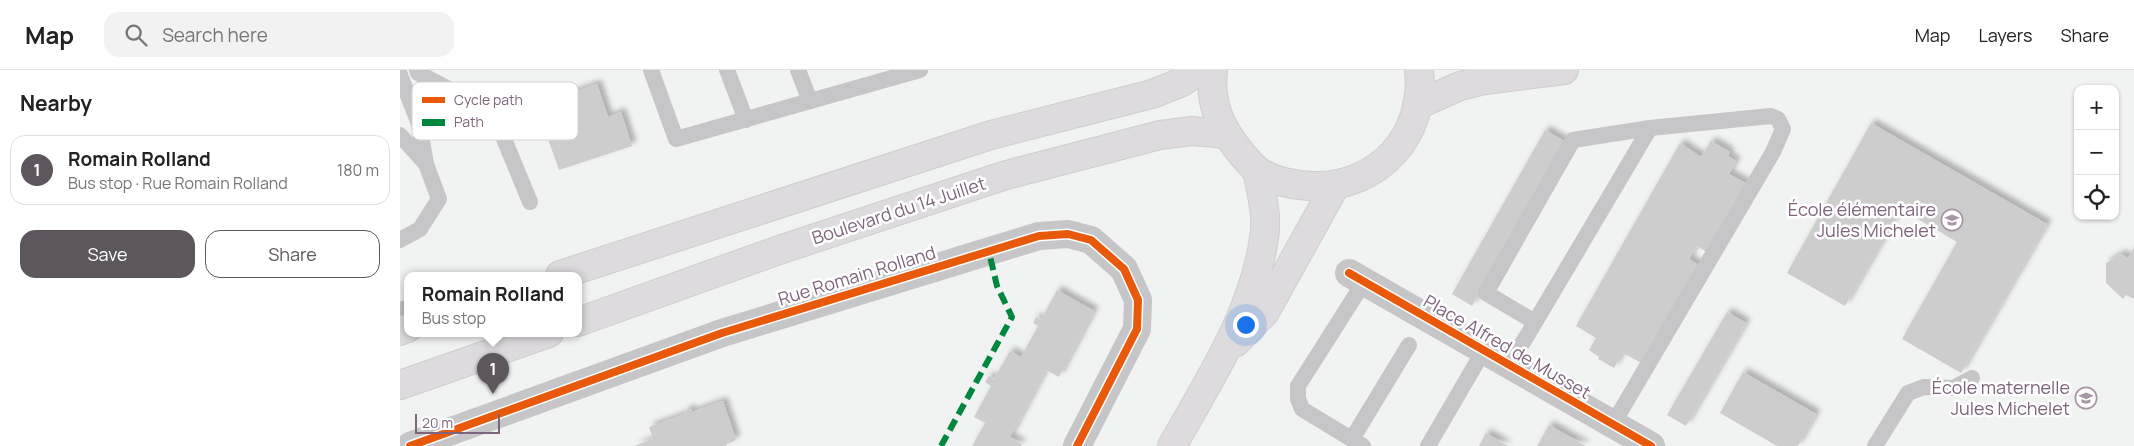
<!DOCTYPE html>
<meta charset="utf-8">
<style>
body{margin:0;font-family:Manrope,sans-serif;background:#f2f2f2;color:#222}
.controls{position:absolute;right:15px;top:15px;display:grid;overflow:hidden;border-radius:10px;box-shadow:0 1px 4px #0004}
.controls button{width:45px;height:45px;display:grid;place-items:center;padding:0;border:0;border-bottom:1px solid #e0e0e0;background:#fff;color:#222;font:25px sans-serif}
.scale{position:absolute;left:15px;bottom:12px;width:85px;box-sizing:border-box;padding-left:5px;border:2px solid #7f647d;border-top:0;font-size:14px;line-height:18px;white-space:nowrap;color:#7f647d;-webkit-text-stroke:4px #fff;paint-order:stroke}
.you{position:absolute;left:845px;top:254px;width:18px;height:18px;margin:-12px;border:4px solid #fff;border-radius:50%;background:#1a73e8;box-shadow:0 0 0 8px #1a73e833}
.badge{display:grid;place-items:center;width:32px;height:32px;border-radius:50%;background:#5e565d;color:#fff;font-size:16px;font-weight:700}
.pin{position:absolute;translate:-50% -41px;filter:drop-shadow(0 1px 2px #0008)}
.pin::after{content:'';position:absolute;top:26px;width:18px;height:15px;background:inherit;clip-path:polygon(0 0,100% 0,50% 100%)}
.popup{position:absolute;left:4px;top:202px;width:178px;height:65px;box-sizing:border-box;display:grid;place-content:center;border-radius:10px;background:#fff;filter:drop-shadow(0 1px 4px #0005);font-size:16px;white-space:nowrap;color:#767676}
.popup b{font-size:19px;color:#222}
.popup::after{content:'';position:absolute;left:50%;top:100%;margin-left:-10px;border:10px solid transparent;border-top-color:#fff}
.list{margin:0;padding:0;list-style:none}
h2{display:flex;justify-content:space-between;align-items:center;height:65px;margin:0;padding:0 20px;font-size:21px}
h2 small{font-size:16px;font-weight:400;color:#767676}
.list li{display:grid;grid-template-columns:32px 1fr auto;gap:15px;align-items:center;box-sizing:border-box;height:70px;margin:0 10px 10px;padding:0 10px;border:1px solid #e0e0e0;border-radius:15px}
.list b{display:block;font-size:19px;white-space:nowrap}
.list p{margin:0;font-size:16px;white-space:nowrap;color:#767676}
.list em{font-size:16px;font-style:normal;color:#767676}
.actions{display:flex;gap:10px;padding:15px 20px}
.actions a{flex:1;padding:11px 0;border:1px solid #5e565d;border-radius:15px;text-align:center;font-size:18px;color:#5e565d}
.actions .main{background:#5e565d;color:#fff}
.icon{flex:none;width:28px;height:28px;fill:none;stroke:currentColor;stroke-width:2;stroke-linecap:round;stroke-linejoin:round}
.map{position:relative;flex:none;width:1734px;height:376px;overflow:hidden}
header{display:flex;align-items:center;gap:30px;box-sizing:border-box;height:70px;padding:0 25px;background:#fff;border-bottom:1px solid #e0e0e0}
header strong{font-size:24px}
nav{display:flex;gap:28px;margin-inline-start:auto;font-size:18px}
.search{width:350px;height:45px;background:#f2f2f2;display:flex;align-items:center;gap:12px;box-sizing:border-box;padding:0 18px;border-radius:15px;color:#767676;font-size:19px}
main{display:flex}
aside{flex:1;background:#fff}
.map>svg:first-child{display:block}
.building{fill:#cecdce;filter:url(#shadow)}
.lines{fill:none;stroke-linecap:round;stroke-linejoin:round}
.secondary-casing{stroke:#d0cfd0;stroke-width:30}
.primary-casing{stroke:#cfcecf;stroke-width:30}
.lane{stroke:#c6c5c7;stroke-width:16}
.street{stroke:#c6c5c7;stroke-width:28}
.secondary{stroke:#dddbdd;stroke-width:28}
.primary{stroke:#dddbdd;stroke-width:28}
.quiet{stroke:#00873e;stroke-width:6;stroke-dasharray:12 6;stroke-linecap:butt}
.cycleway-casing{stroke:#fff;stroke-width:11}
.cycleway{stroke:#e8590c;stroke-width:8}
.labels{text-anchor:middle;stroke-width:5;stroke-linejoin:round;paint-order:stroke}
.poi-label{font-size:18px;fill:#7f647d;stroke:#fff;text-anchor:end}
.street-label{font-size:18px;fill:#7f647d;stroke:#fff}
.key{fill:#fff;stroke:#d9d0d8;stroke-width:1}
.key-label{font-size:14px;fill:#7f647d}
</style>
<header>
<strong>Map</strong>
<div class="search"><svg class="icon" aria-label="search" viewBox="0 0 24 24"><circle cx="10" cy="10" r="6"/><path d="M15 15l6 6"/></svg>Search here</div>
<nav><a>Map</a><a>Layers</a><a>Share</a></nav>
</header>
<main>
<aside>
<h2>Nearby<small></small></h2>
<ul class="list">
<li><span class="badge">1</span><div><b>Romain Rolland</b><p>Bus stop · Rue Romain Rolland</p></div><em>180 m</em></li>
</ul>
<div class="actions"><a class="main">Save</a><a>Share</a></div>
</aside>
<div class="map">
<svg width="1734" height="376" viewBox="0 0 1734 376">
<defs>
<filter id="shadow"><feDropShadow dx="4.5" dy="-4.5" stdDeviation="2.5" flood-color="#0004"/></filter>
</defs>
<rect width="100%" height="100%" fill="#f1f2f2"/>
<g class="building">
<polygon points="197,14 208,47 221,42 232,76 159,100 147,66 159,62 149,31"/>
<polygon points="1471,53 1647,154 1561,303 1502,269 1557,172 1501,139 1445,236 1387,203"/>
<polygon points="1145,60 1166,72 1072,236 1052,224"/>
<polygon points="1311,71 1330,82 1328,86 1336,91 1329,104 1349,115 1310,184 1297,176 1289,189 1302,197 1245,295 1223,283 1214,298 1198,289 1199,287 1189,280 1196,268 1176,256 1280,73 1301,87"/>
<polygon points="1734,178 1734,229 1726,225 1723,229 1706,213 1706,193 1721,184 1728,188"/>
<polygon points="657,220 694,241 659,307 646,300 610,367 622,374 621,376 572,376 585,353 574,347 591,316 585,312 589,306 594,309 610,281 621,287 638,256 633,253 636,247 641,250"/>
<polygon points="1327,242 1346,253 1286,356 1267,345"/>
<polygon points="1343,302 1416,344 1398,376 1377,376 1320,343"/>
<polygon points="323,331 336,370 326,374 327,376 234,376 253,369 249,357 285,344 284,341 291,339 292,342"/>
<polygon points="1149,355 1186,376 1137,376"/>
<polygon points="1086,363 1108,376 1079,376"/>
</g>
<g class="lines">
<g class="secondary-casing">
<g id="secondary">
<polyline points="836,272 865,242 935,116"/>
<path d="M772,376C808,312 854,242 864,168C868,146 861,122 857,100"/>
</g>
</g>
<g class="primary-casing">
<g id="primary">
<path d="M813,0C810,29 817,51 834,74C841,83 848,93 857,100C872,111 896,116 914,116C979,117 1026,65 1019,0"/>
<polyline points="1017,35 1060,16 1085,10 1164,0"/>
<polyline points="160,205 591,65 752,24 782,12 800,0"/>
<polyline points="178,252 379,180 603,106 760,65 792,61 827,64"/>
<polyline points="0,261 8,258"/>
<polyline points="0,315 149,263"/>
</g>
</g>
<g class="lane">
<polyline points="17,0 18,3 93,42 130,132"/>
<polyline points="251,0 276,69 520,0"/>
<polyline points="327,0 346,50"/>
<polyline points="398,0 410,31"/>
<polyline points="0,5 19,54 26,94 39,129 20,159 0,170"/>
<polyline points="0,65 26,94"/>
<polyline points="1109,295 1128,264 1250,58 1173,70 1086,223 1135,252"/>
<polyline points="1213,354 1373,82 1383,59 1378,49 1371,46 1250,58"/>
<polyline points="952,369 1009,275"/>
<polyline points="963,376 902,339 898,329 898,316 964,212"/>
<polyline points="1028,376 1084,280"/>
<polyline points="1475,376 1508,323 1524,317 1553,318 1572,308"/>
</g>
<g class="street">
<polyline points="949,203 1251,376"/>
<polyline points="0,246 8,244"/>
<polyline points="10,376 322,263 639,166 668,164 691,170 724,199 738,230 737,259 677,376"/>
</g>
<use href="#secondary" class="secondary"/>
<use href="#primary" class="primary"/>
<polyline class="quiet" points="541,376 612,247 597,216 589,182"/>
<g class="cycleway-casing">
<g id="cycleway">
<polyline points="949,203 1251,376"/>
<polyline points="10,376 322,263 639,166 668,164 691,170 724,199 738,230 737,259 677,376"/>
</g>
</g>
<use href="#cycleway" class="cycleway"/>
</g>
<defs>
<g id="school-ring" transform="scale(1.125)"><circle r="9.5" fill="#fff" stroke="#a796a6" stroke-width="1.5"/><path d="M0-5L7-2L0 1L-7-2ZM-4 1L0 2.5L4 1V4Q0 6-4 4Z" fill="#a796a6"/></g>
</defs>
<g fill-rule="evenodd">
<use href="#school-ring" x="1552" y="150"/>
<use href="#school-ring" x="1686" y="328"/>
</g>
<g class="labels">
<g class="poi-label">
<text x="1536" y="146">École élémentaire<tspan x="1536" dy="21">Jules Michelet</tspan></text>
<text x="1670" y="324">École maternelle<tspan x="1670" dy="21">Jules Michelet</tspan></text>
</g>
<g class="street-label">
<text transform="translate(499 141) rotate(-18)" y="6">Boulevard du 14 Juillet</text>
<text transform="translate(457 206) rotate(-17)" y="6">Rue Romain Rolland</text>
<text transform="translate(1107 277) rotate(30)" y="6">Place Alfred de Musset</text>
</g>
</g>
<rect x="12" y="12" width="166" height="58" rx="8" class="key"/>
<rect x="22" y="27" width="23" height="6" fill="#e8590c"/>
<rect x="22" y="49" width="23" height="7" fill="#00873e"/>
<g class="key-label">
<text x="54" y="35">Cycle path</text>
<text x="54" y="57">Path</text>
</g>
</svg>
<div class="controls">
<button>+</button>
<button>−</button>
<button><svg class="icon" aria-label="locate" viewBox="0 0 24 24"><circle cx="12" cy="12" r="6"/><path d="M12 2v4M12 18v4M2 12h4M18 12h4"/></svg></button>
</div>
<div class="scale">20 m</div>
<div class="you"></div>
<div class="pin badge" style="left:93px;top:324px">1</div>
<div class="popup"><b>Romain Rolland</b>Bus stop</div>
</div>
</main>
